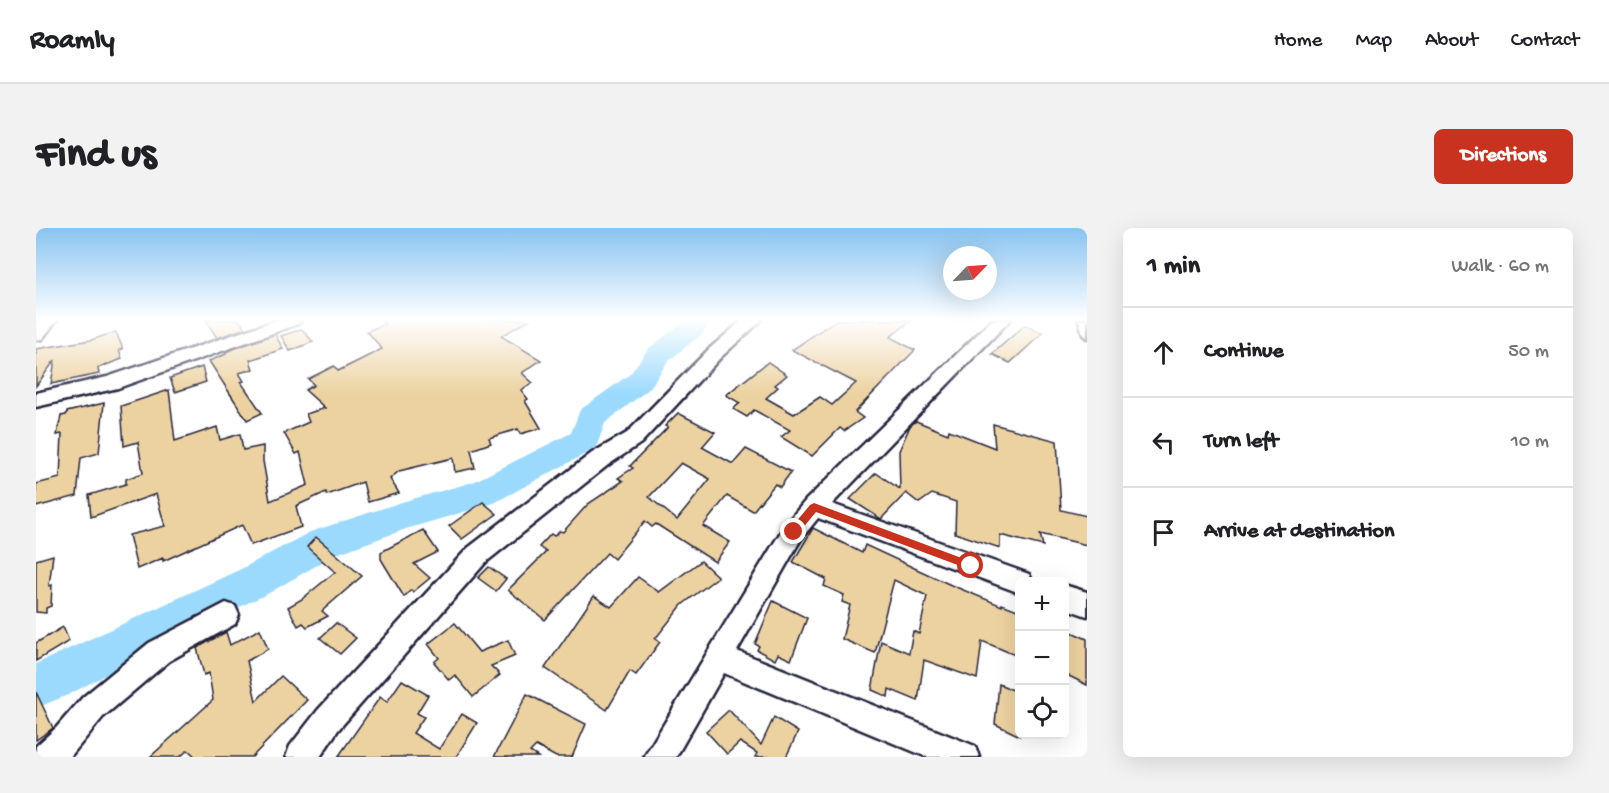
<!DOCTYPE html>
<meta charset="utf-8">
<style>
body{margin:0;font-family:"Gochi Hand",sans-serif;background:#f2f2f2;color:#202124}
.controls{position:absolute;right:18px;bottom:18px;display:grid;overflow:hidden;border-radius:9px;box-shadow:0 6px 24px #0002}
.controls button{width:54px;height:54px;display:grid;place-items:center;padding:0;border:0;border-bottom:2px solid #e0e0e0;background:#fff;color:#202124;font:30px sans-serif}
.compass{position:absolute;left:907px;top:18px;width:54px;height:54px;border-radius:50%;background:#fff;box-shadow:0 6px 24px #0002;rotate:65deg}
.stop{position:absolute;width:18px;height:18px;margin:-14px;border:4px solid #c8321e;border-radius:50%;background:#fff}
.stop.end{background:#c8321e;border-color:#fff;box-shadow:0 2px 6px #0008}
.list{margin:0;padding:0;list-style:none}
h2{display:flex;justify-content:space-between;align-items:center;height:78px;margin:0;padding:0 24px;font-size:26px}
h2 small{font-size:20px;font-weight:400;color:#757577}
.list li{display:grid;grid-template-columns:39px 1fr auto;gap:18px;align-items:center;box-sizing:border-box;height:90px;padding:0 24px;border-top:2px solid #e0e0e0}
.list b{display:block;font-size:22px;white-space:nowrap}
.list em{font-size:20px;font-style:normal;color:#757577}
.icon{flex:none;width:33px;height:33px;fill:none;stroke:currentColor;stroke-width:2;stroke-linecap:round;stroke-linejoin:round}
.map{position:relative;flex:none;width:1051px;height:529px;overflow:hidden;border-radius:9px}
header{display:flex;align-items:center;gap:36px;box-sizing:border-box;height:84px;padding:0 30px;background:#fff;border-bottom:2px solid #e0e0e0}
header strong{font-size:28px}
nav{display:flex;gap:33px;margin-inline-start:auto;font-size:21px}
.intro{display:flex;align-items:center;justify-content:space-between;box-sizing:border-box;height:144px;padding:0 36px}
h1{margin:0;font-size:42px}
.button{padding:15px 27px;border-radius:9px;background:#c8321e;color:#fff;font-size:21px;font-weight:700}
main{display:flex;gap:36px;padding:0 36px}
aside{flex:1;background:#fff;border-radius:9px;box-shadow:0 6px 24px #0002}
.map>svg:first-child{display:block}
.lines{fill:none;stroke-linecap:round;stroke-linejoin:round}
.river{fill:#9cdafd;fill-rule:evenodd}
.building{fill:#edd2a1;stroke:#22223b;stroke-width:1.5;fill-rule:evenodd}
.service-casing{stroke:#22223b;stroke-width:5}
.minor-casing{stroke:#22223b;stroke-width:5}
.service{fill:#fff;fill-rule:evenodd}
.minor{fill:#fff;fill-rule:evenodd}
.route{fill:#c8321e}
</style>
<header>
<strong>Roamly</strong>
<nav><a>Home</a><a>Map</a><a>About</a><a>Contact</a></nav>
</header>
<div class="intro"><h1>Find us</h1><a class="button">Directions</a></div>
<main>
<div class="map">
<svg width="1051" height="529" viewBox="0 0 1051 529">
<rect width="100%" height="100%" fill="#fff"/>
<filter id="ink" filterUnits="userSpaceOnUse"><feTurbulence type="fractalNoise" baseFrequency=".0167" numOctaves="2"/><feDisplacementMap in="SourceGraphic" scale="12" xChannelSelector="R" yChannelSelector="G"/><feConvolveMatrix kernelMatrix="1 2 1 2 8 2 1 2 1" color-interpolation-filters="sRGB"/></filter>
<g filter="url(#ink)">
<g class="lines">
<polygon class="river" points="650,92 676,92 666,106 632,133 614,160 569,195 560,220 458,275 370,301 300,326 233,365 141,409 32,467 0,480 0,436 205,341 274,304 366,274 437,254 535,205 544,182 594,146 612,121"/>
</g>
<g class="building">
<polygon points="170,92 203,92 209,100 181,110"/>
<polygon points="345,92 493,92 465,108 505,132 486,145 497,155 485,162 492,171 489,173 505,200 484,206 482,201 453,210 455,215 435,222 439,240 419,244 417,230 363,243 354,251 363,265 332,274 327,254 291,267 290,264 260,278 265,299 215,317 206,297 127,333 127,330 101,341 93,307 129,298 120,266 55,289 53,267 90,256 90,251 107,245 102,214 88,218 85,178 133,162 139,213 181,199 184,212 204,206 207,222 227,218 227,233 234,273 272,257 264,224 260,226 248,205 273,194 270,186 289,180 269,162 278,157 272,151 298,138 302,143 346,121 331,103 349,96"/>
<polygon points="800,92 876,92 854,109 879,122 819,184 827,190 808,203 804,200 776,228 745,209 754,202 718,182 711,189 697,181 704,175 690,167 732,134 751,147 739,157 742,159 730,170 758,186 784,169 796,177 820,155 756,122"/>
<polygon points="989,97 1007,105 974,135 956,126"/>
<polygon points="266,101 277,114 254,123 245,108"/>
<polygon points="80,104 87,121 83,122 86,131 62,140 63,146 15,156 19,132 0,158 0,121 55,112"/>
<polygon points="239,106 247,121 214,132 217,141 203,145 208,153 205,154 226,185 211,192 173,133 190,126 189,124"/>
<polygon points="166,139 170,154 139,164 134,150"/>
<polygon points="68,175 63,225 45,230 41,268 0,279 0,256 24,250 26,206 21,207 25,188 30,187 31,184"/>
<path d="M642,185L679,204L666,219L697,236L710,221L755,244L744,259L739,256L717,283L691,268L667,298L694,314L679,334L620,296L616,299L609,293L578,331L571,325L509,392L472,362L510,324L503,319L515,306L518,308L524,303L527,304L552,276L587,253L582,250L597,240L594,238L632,199L629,198ZM645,235L674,251L641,292L613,269Z"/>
<polygon points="880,193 912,206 913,202 959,220 957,196 1021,213 1025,282 1051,288 1051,317 1004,306 1007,318 964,307 964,320 919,305 920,274 896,266 883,275 870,265 845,291 814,271 840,245 864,261 863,223 874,198"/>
<polygon points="447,274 461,286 426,311 413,298"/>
<polygon points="777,300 826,325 829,317 915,357 966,378 966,376 984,383 984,429 946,413 941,451 888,432 882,473 853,461 852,469 836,462 845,413 873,425 877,403 883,406 891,368 858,352 839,425 806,411 814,377 806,374 808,367 788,358 790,351 757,334"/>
<polygon points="387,302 402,324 378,336 394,350 377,364 375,362 368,369 345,331 345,324"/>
<polygon points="280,309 326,348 286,383 292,388 271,399 267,395 262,398 252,379 266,371 299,344 271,319"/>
<polygon points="17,327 13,358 16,357 15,378 10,380 10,385 0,384 0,332"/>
<polygon points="665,333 682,349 646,377 619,411 624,414 600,447 594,443 571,482 509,440 558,368 575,379 602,349 623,364"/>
<polygon points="453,339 470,351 460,363 442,350"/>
<polygon points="737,373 771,390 755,432 742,426 739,432 721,422 723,418 719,416"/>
<polygon points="300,395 320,410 304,426 284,410"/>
<polygon points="419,395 443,424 472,412 479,428 455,438 464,447 437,469 419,447 413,452 398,434 403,430 392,416"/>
<polygon points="27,399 33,413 0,433 0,415"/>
<polygon points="224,401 232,421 211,433 220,473 245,448 271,472 216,529 160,529 152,522 144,529 114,529 177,472 173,445 168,447 161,420 190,404 194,417"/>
<polygon points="1029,401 1051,411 1051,457 1029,446"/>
<polygon points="366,452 392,467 381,485 388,489 377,505 403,521 426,486 441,495 420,529 302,529 344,469 351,474"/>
<polygon points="963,456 984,465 984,508 959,496"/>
<polygon points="0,464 17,500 0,512"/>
<polygon points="491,466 550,496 536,529 520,529 500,518 494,524 502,529 458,529"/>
<polygon points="693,482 725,517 738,489 762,504 750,529 719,529 721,525 704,514 691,526 670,503"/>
</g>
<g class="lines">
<g class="service-casing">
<polygon id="service" points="1043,92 1051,92 1051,110 1047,107"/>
</g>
<g class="minor-casing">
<g id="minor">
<polygon points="3,92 21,92 6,111 0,112 0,96"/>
<polygon points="241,92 265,92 262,96 82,160 0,179 0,165 71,149"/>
<polygon points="707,92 726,92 685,129 605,215 572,237 450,334 302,502 284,529 250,529 254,518 282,482 432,320 556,225 591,205 673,121"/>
<polygon points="956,92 974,92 796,276 993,346 996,353 984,353 984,365 782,290 765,311 701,423 939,518 943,529 891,529 688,445 640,529 608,529 749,297 770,272"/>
<polygon points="1028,357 1051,364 1051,388 1028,380"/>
<polygon points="190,375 199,378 203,387 199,396 133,433 67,489 34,529 0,529 0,518 20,500 47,469 113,415"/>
</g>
</g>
<use href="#service" class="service"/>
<use href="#minor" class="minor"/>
</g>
</g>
<linearGradient id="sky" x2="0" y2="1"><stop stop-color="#89c3f0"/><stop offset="0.55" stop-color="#fff"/><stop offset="1" stop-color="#fff" stop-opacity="0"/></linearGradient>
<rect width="1051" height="166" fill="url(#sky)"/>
<polygon class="route" points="778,275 939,335 940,338 935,342 780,284 761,307 754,307 754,301 774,277"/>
</svg>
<div class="controls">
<button>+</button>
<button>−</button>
<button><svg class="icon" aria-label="locate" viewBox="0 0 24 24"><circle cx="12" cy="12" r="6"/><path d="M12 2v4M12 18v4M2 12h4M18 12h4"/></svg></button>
</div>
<svg class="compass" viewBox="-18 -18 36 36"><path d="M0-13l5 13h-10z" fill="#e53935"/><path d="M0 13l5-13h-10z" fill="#757577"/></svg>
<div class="stop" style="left:935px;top:338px"></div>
<div class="stop end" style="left:758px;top:304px"></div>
</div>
<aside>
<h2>1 min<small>Walk · 60 m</small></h2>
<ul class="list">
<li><svg class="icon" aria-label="ahead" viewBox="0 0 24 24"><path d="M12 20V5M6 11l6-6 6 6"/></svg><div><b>Continue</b></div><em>50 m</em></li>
<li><svg class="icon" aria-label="left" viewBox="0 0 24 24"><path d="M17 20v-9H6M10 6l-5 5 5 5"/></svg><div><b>Turn left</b></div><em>10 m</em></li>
<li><svg class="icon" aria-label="arrive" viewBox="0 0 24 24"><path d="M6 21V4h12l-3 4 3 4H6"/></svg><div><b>Arrive at destination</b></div></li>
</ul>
</aside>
</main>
